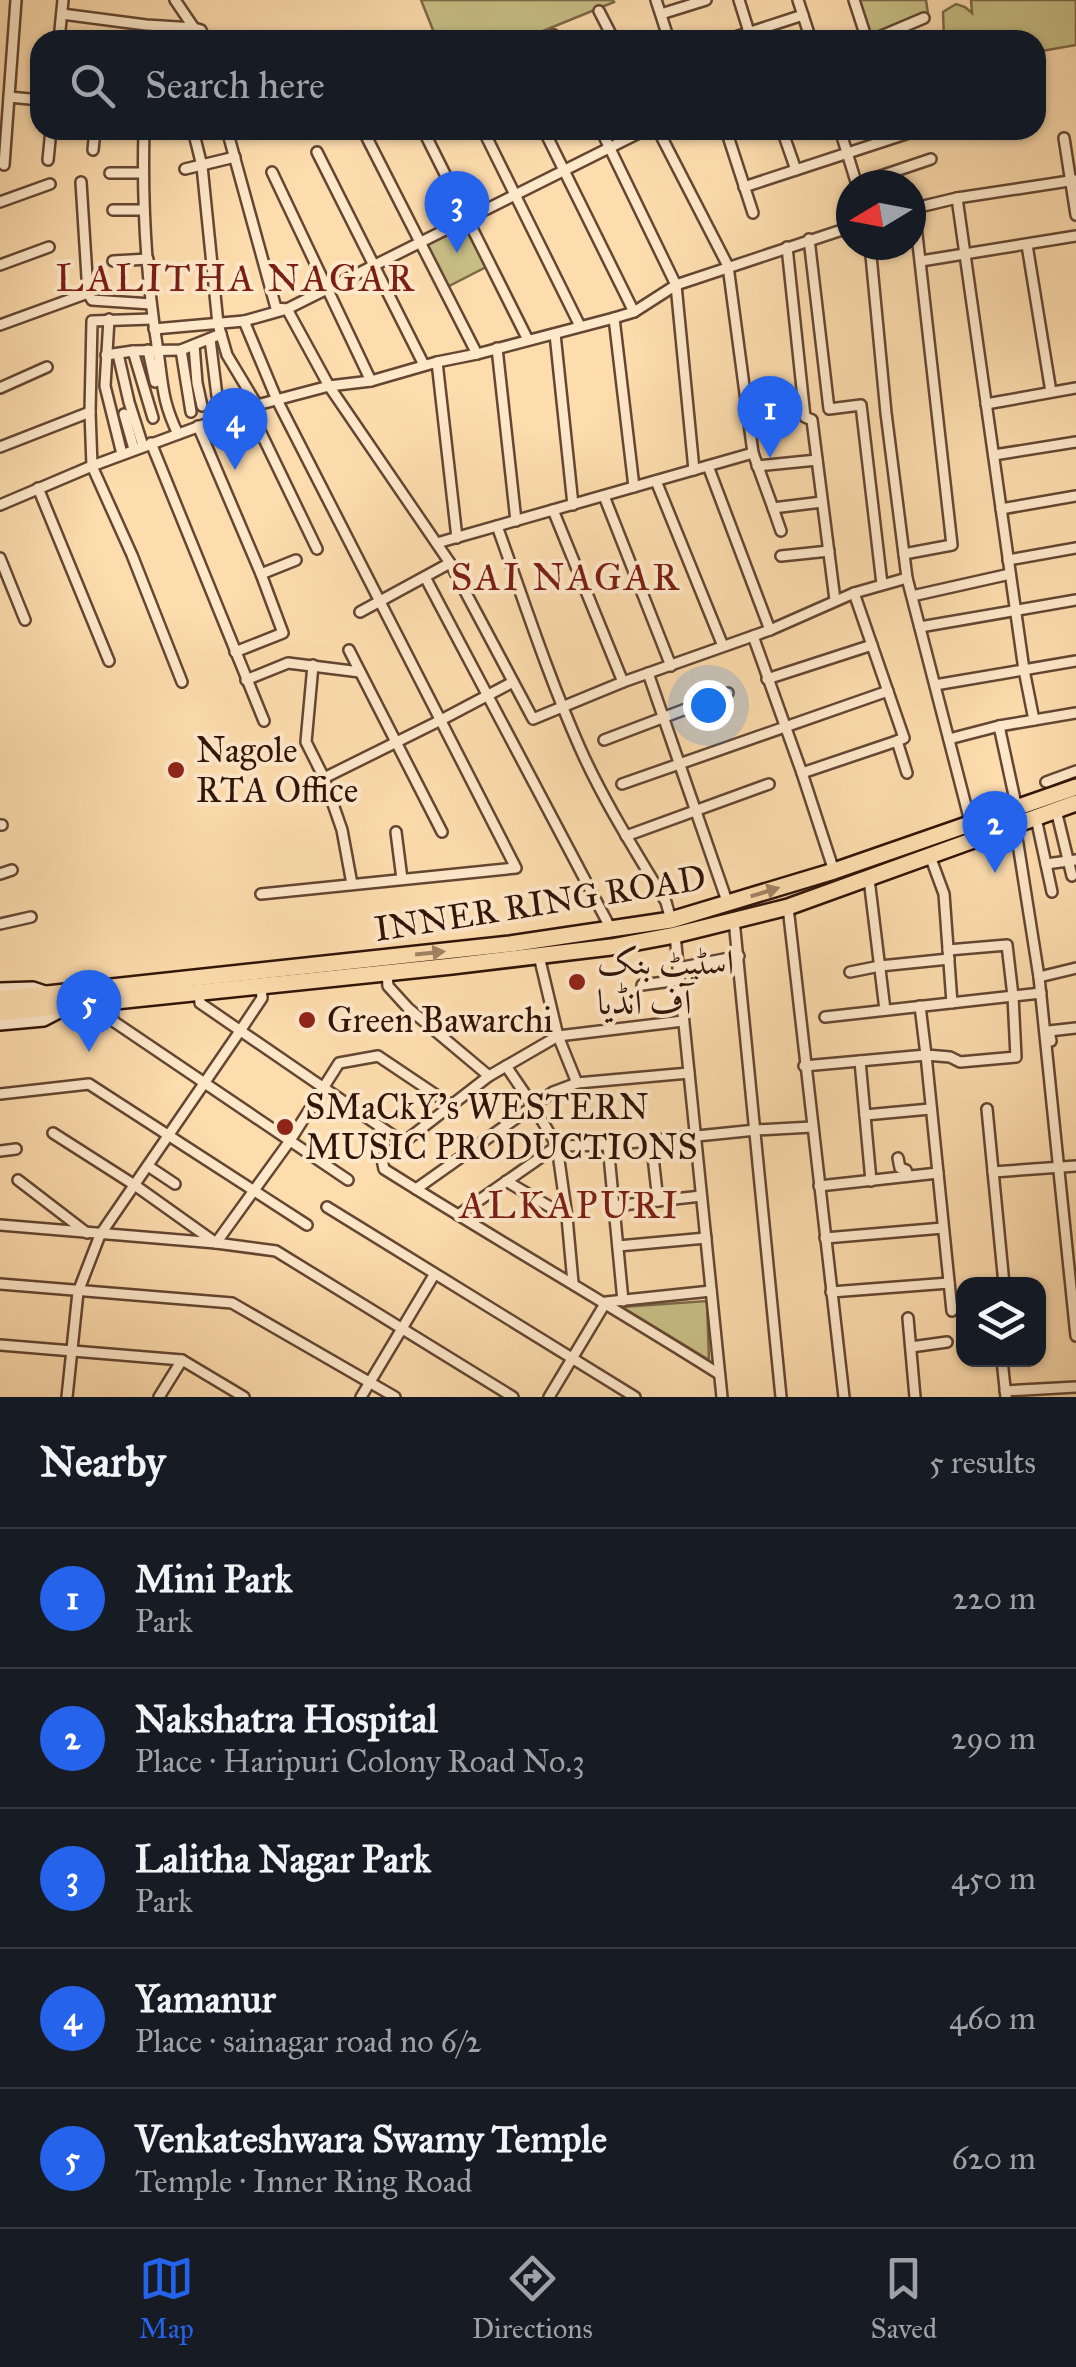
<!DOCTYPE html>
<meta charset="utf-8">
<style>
body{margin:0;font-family:"IM FELL Great Primer",Amiri,serif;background:#242831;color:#f1f3f6}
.controls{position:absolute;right:30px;bottom:30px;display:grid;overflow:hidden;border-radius:20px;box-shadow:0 2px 8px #0004}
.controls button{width:90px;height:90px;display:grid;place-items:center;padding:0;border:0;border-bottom:2px solid #363941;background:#171b24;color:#f1f3f6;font:50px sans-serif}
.compass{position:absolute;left:836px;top:170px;width:90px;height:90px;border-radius:50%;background:#171b24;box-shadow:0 2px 8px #0004;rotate:260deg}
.you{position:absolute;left:708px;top:705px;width:35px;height:35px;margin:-25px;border:8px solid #fff;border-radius:50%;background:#1a73e8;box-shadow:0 0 0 15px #1a73e833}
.badge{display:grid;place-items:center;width:65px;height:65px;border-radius:50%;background:#2563eb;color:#fff;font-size:32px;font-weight:700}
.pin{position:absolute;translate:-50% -82px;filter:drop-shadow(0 2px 5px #0008)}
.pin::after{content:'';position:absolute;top:52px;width:35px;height:30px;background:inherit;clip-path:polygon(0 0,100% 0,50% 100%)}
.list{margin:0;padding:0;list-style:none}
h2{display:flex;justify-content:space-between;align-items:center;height:130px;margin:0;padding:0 40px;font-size:42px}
h2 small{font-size:32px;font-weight:400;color:#9ea1a6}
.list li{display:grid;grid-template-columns:65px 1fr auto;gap:30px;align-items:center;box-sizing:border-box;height:140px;padding:0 40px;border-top:2px solid #363941}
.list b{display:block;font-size:38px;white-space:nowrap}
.list p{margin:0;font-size:32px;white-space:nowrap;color:#9ea1a6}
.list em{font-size:32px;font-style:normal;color:#9ea1a6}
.icon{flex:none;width:55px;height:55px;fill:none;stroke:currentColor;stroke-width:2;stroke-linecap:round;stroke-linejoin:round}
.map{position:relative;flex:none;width:1076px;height:1397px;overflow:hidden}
.search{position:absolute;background:#171b24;box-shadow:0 2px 8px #0004;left:30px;right:30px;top:30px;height:110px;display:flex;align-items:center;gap:25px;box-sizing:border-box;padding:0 35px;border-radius:30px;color:#9ea1a6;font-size:38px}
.sheet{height:830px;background:#171b24}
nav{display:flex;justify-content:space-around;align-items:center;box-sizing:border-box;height:140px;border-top:2px solid #363941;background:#171b24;font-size:28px;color:#9ea1a6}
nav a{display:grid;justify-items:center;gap:5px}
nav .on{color:#2563eb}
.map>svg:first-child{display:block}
.green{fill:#c7be85;stroke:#7c6946;stroke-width:2.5}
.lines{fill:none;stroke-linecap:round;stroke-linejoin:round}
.street-casing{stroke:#644632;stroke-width:14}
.secondary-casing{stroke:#311408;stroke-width:16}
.highway-casing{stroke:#311408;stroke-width:20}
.street{stroke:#fee8ca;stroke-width:9}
.secondary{stroke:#fee8ca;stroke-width:11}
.highway{stroke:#fddcae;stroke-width:15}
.oneway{fill:#a18263}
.poi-dot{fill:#8f2418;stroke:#fee8ca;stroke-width:4}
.labels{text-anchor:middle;stroke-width:8;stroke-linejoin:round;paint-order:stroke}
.poi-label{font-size:35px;fill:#311408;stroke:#fee8ca;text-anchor:start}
.street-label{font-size:35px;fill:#311408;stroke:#fee8ca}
.neighbourhood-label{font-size:38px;letter-spacing:2.5px;fill:#7a1f14;stroke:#fee8ca}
</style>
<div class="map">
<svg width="1076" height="1397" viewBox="0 0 1076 1397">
<rect width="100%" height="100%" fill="#fddcae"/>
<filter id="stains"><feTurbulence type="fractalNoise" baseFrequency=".002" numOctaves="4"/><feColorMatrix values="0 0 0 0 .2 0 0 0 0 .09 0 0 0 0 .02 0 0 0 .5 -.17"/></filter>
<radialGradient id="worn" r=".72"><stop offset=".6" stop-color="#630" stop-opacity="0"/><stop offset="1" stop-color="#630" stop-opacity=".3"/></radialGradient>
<g class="green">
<polygon points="421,0 613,0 614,2 521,40 437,40"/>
<polygon points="854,0 926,0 928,14 871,40"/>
<polygon points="971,0 1076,0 1076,45 1036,52 1036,40 944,40 943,12 956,4 965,7 972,13"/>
<polygon points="469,219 492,264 445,288 422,243"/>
<polygon points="707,1301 709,1360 622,1307"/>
</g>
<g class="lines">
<g class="street-casing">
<g id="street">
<polyline points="175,0 194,28"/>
<polyline points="656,0 669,40"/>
<polyline points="739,0 749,32"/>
<polyline points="798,0 811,40"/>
<polyline points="854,0 867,40"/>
<polyline points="599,11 614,40"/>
<polyline points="62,14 146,25 194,28 201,30 205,40"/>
<polyline points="661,14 706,0"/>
<polyline points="554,35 557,40"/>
<polyline points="59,40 63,0"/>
<polyline points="726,40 803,15"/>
<polyline points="872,40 924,18"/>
<polyline points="9,97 40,100"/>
<path d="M144,130C142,202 146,274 157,345C163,382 161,399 178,434"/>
<polyline points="193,130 202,166 218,324 227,355 257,405"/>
<polyline points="227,130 276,308 287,309 329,386 450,563 533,719 623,682 770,630 854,593 907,578"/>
<polyline points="363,130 477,354"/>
<polyline points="423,130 528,340"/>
<polyline points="483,130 580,326"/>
<polyline points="544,130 634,312"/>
<polyline points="601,130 676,285 694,470"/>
<polyline points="658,130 728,266 753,453 773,508 822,502"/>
<polyline points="726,130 753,213"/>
<polyline points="782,130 796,170"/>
<polyline points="840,130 857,185"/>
<polyline points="1064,138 1076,215"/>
<polyline points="93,150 95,130"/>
<polyline points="317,152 424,365"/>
<polyline points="48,160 51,130"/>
<polyline points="4,165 16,0"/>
<polyline points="185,169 235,157"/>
<polyline points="272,172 371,381"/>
<polyline points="110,173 143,173"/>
<polyline points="81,182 88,293 92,300 151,304"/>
<polyline points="857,184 931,159"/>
<polyline points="744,187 918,130"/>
<polyline points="957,198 1024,670 1034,720"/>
<polyline points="0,202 50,184"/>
<polyline points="911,209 957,198 1076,180"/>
<polyline points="113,210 144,210"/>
<polyline points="809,239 829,409 861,405 882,584"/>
<polyline points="870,245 886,413 907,578 971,825"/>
<polyline points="1027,245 1051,392"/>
<polyline points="787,247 805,417 812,420 835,600"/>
<polyline points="113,261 148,259"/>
<polyline points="921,261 1076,236"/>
<polyline points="0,265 49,247"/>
<polyline points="614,318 634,487"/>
<polyline points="109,319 105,386 122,454"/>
<polyline points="152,319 92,321 90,412 92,466 132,555 182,682"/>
<polyline points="244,321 277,400 516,868 261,894"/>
<polyline points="0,325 88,293"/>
<polyline points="154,329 244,321 287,309 645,130"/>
<polyline points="555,334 573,505"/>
<polyline points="210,339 217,396"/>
<polyline points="194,345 197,383 202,406"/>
<polyline points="497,348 516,521"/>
<polyline points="148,350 155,382"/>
<polyline points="181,350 191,412"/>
<polyline points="133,351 153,418"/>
<polyline points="118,354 129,402 143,446"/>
<polyline points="106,355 133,351 181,350 221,334"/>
<polyline points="437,362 457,538"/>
<polyline points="0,388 47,367"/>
<polyline points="986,404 1076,388"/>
<polyline points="249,408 317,549"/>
<polyline points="124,414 134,449"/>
<polyline points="198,426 261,574 283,633 235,652"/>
<polyline points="151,443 264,721"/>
<polyline points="0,447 90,412"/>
<polyline points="994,455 1076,442"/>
<polyline points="708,466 770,630"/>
<polyline points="757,466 817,460"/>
<polyline points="656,481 723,646"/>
<polyline points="38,488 109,661"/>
<polyline points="604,496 671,666"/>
<polyline points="0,505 92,466 257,405 329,386 371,381 437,362 477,354 614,318 634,312 676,285 851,227"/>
<polyline points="773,508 781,531"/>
<polyline points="1001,509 1076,496"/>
<polyline points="553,510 623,682"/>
<path d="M497,526C524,601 548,676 580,748C604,802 636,852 666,902L671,920"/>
<polyline points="437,543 753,453"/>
<polyline points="904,554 952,545 914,208"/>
<polyline points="781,556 829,551"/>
<polyline points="0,558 25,620"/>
<polyline points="1008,560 1076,548"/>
<polyline points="261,574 296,560"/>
<polyline points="425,577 611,929"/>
<polyline points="854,593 904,738 897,741 907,773"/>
<polyline points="912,596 1010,574"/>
<polyline points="360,612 450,563"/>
<polyline points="920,627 1076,600"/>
<polyline points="753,636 802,773 834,871"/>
<polyline points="349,650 442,832"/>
<polyline points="313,665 306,742 324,778 342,830 352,884"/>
<polyline points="648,673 728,904"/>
<polyline points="767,679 872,645"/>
<polyline points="246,680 288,663 360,672"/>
<polyline points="935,685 1076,661"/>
<polyline points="999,726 1076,713"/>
<polyline points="949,739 999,726 1017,809"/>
<polyline points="604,740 728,693"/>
<polyline points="802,773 897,741"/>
<polyline points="324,778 441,720 513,682"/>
<polyline points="1046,782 1076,771"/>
<polyline points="622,784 888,691"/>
<polyline points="1056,810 1072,876"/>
<polyline points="1036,818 1052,892"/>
<polyline points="0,825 2,825"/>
<polyline points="1015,825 1039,977 1076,1336"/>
<polyline points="396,832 402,879"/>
<polyline points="626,836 769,784"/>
<polyline points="930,856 944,894 952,1003"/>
<polyline points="1046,864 1076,860"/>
<polyline points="0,874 12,870"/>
<polyline points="869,879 885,1010"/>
<polyline points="788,907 844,1397"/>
<polyline points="734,920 781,1397"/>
<polyline points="0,924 31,917"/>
<polyline points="675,935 722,1397"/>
<polyline points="539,956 558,1036 577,1083"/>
<polyline points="678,968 739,956"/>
<polyline points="850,972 880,966 949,959"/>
<polyline points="387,974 388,986 408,1008 489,1076"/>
<polyline points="1039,977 1076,968"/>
<polyline points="642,985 679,980"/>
<polyline points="199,993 200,1003 404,1143"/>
<polyline points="111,1003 113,1021 348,1180"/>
<polyline points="920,1006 926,1055 950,1057 960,1062 1016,1057 1013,996 1007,945 948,950"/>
<polyline points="825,1017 1041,993"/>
<path d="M683,1021L558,1036L489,1076L382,1159L384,1169C495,1239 608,1304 719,1374"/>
<polyline points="1051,1041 1049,1031 1076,1028"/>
<polyline points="860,1061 871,1181"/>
<polyline points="506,1066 534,1107 557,1146 567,1217 573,1283"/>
<polyline points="804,1066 926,1055 952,1311"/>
<polyline points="0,1094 89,1084 307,1225"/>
<polyline points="987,1109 1004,1284"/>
<polyline points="865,1115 930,1109"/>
<polyline points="53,1133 136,1186 216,1243 289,1142 339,1063 378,1056 451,1105"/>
<polyline points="651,1139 658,1201"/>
<polyline points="608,1145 623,1301"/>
<polyline points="0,1151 16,1149"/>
<polyline points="898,1158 900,1168 906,1170 908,1176"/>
<polyline points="148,1166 175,1184"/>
<polyline points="993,1172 1076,1166"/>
<polyline points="18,1180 87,1233"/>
<polyline points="506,1181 567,1217"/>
<polyline points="819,1186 938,1173"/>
<polyline points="416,1189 553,1092 577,1083 689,1073"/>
<polyline points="614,1206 701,1196"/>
<polyline points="327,1207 635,1397"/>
<polyline points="458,1215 557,1146 608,1145 756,1130 812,1127"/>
<polyline points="0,1225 216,1243 276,1251 513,1397"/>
<polyline points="825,1238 943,1228"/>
<polyline points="618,1246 706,1238"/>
<polyline points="0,1284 232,1303 395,1397"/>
<polyline points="831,1292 949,1283"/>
<polyline points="908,1318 915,1397"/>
<polyline points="0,1345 182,1360 244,1397"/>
<polyline points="911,1347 947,1342"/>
<polyline points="1002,1360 1006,1397"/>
<polyline points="1005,1391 1076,1387"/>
<polyline points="67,1397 78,1292 100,1235 240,1031 262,998 261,987"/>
<polyline points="159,1397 182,1360"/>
<polyline points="361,1397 434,1275"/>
<polyline points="549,1397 606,1302 711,1291"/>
</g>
</g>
<g class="secondary-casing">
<g id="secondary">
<polyline points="0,989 33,988 45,992"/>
<polyline points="0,1024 44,1020 63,1010"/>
</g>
</g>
<g class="highway-casing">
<g id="highway">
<polyline points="0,999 510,944 671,920 834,871 1076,787"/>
<polyline points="0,1013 452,966 611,947 675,935 788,907 1076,803"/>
</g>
</g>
<use href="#street" class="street"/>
<use href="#secondary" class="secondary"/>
<use href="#highway" class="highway"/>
</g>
<defs><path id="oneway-solid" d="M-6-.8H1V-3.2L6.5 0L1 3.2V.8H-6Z" transform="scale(2.5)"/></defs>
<g class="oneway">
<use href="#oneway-solid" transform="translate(765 892) rotate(-17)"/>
<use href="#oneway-solid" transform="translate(430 953) rotate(-6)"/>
</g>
<g class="poi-dot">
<circle cx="176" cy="770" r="10"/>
<circle cx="577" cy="982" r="10"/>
<circle cx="307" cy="1020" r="10"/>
<circle cx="285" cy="1127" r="10"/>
</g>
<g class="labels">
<g class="poi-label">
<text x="196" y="762">Nagole<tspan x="196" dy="40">RTA Office</tspan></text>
<text x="597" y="974">اسٹیٹ بنک<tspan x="597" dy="40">آف انڈیا</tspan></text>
<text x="327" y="1032">Green Bawarchi</text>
<text x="305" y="1119">SMaCkY's WESTERN<tspan x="305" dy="40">MUSIC PRODUCTIONS</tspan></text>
</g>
<g class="street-label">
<text transform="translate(540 903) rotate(-9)" y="12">INNER RING ROAD</text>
</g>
<g class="neighbourhood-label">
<text x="236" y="291">LALITHA NAGAR</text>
<text x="566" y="590">SAI NAGAR</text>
<text x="570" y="1218">ALKAPURI</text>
</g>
</g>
<rect width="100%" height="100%" filter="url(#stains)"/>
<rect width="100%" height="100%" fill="url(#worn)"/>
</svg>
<div class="controls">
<button><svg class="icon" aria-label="layers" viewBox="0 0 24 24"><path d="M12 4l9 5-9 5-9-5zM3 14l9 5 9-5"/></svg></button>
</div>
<svg class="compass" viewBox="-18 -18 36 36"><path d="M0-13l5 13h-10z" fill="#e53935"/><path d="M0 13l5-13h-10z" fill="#9ea1a6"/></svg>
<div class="you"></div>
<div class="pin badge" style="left:770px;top:458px">1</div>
<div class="pin badge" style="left:995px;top:873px">2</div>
<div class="pin badge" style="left:457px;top:253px">3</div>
<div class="pin badge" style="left:235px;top:470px">4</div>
<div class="pin badge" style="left:89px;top:1052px">5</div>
<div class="search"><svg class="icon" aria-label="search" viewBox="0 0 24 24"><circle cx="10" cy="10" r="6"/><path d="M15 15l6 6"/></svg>Search here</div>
</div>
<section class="sheet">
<h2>Nearby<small>5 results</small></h2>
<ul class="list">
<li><span class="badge">1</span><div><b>Mini Park</b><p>Park</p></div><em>220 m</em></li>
<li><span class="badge">2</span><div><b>Nakshatra Hospital</b><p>Place · Haripuri Colony Road No.3</p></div><em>290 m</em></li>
<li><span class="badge">3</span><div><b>Lalitha Nagar Park</b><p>Park</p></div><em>450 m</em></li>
<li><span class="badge">4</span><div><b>Yamanur</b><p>Place · sainagar road no 6/2</p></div><em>460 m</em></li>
<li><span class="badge">5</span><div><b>Venkateshwara Swamy Temple</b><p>Temple · Inner Ring Road</p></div><em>620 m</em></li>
</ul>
</section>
<nav>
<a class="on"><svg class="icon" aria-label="map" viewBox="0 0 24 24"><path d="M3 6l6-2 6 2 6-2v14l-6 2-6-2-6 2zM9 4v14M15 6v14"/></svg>Map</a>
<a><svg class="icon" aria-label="directions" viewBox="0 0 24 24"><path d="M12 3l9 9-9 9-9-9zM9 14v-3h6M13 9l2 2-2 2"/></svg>Directions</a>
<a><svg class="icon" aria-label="saved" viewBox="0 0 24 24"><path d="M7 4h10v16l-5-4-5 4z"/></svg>Saved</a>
</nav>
